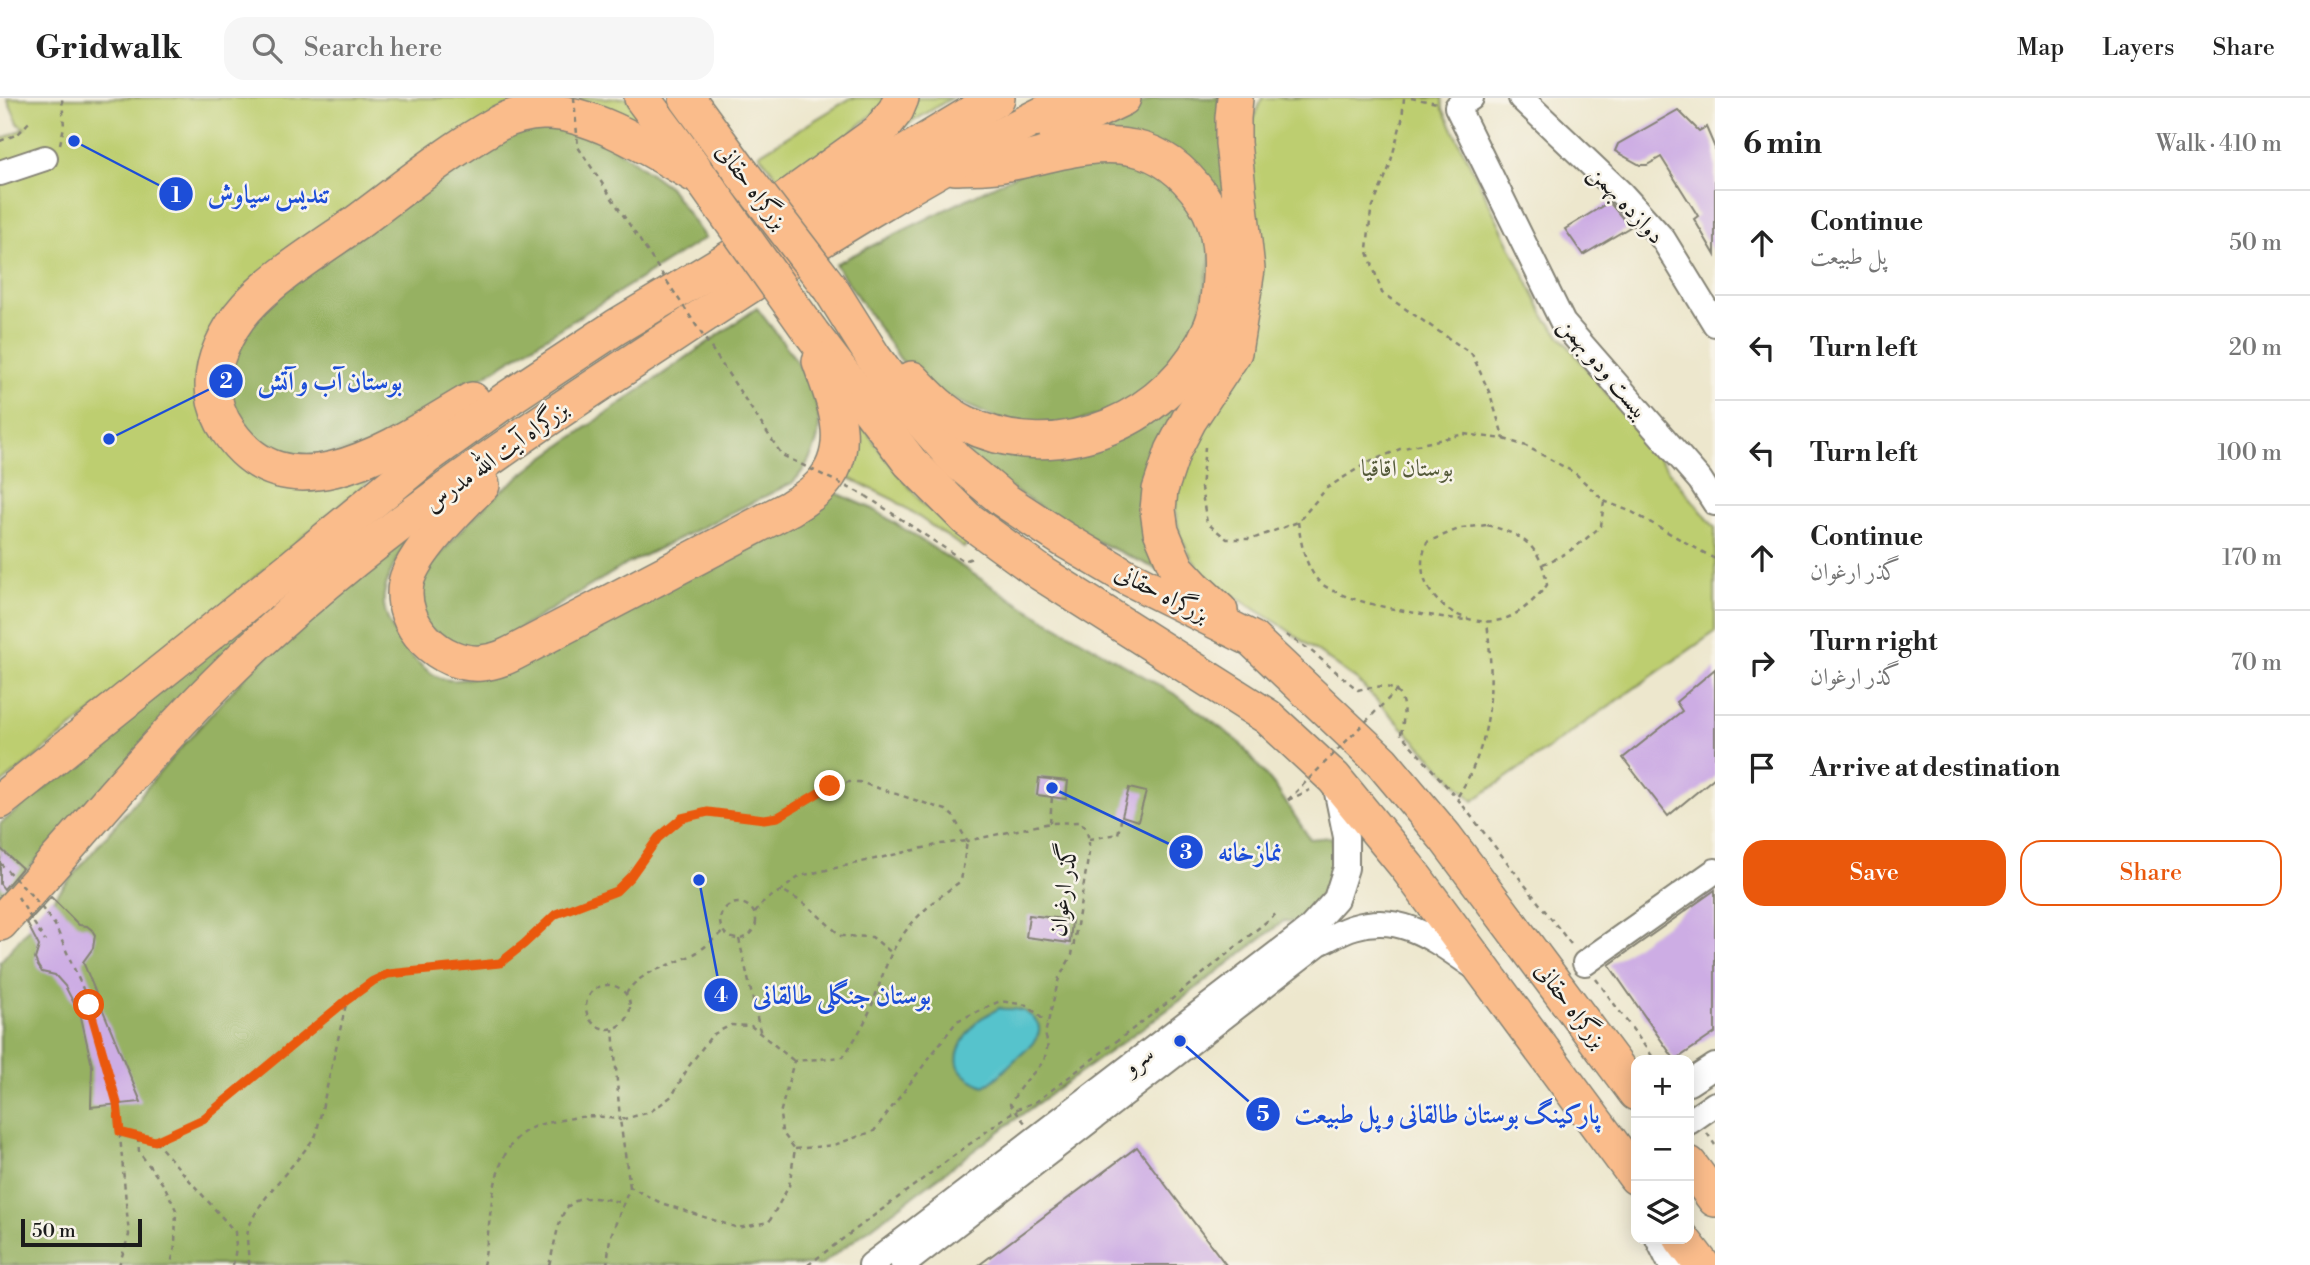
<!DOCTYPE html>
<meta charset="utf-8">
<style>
body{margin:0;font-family:"Libre Bodoni",Amiri,serif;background:#f6f6f6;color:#222}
.controls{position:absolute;right:21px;bottom:21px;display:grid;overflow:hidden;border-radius:14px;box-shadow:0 4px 18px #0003}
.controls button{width:63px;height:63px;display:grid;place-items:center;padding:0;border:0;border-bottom:2px solid #e0e0e0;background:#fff;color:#222;font:35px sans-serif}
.scale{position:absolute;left:21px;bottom:18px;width:121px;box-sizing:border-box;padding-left:7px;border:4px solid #1c1c1c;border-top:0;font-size:19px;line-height:24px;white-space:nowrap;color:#1c1c1c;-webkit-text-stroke:5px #f7f3e8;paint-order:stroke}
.stop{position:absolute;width:21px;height:21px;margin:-16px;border:5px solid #ea580c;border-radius:50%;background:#fff}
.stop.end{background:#ea580c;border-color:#fff;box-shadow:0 2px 7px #0008}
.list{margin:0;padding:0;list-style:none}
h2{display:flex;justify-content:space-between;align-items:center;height:91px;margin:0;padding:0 28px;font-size:30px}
h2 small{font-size:23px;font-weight:400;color:#767676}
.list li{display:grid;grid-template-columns:46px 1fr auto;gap:21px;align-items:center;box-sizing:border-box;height:105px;padding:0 28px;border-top:2px solid #e0e0e0}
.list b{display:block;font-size:26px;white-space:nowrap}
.list p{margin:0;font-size:23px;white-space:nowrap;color:#767676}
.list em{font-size:23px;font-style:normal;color:#767676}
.actions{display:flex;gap:14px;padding:21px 28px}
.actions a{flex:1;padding:16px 0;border:2px solid #ea580c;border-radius:21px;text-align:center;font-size:24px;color:#ea580c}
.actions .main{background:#ea580c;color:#fff}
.icon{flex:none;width:38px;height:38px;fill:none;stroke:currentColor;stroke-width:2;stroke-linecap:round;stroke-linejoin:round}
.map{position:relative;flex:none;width:1715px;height:1167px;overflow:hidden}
header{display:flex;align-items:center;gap:42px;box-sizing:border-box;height:98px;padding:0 35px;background:#fff;border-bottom:2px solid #e0e0e0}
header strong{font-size:33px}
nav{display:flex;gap:38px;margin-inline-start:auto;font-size:24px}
.search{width:490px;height:63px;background:#f6f6f6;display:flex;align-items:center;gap:18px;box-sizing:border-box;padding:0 24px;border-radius:21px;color:#767676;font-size:26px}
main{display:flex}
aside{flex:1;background:#fff}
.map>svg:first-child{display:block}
.green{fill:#bdce70;stroke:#6c7546;stroke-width:2}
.forest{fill:#96b162;stroke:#59663f;stroke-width:2}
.water{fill:#56c3cc;stroke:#397074;stroke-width:2}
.building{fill:#cdade4}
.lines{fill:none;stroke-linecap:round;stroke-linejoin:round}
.minor-casing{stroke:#848274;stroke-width:28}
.highway-casing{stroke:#848274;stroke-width:38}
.path{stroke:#848274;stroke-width:2.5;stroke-dasharray:5 5;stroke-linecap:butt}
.minor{stroke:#fff;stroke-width:24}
.highway{stroke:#fabc8b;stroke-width:35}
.highway-bridge-casing{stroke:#848274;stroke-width:38;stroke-linecap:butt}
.path-bridge{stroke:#848274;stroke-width:2.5;stroke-dasharray:5 5;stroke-linecap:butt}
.highway-bridge{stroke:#fabc8b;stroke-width:35}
.route{stroke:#ea580c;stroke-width:9}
.labels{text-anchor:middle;stroke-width:5;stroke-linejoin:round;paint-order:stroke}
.street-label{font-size:24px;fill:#1c1c1c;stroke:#f7f3e8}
.park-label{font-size:24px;fill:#545a39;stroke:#f7f3e8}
.leader{fill:none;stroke:#1d4ed8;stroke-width:2.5}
.callout-dot{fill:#1d4ed8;stroke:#f7f3e8;stroke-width:2.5}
.mark-label{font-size:21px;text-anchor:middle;font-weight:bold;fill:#fff}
.callout-label{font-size:26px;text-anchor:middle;font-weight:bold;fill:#1d4ed8;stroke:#f7f3e8;stroke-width:5;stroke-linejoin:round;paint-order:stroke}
</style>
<header>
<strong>Gridwalk</strong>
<div class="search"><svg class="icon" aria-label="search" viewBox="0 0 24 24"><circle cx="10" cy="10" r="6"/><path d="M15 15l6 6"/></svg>Search here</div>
<nav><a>Map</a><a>Layers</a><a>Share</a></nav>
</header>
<main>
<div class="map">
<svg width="1715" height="1167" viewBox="0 0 1715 1167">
<rect width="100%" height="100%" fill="#f7f3e8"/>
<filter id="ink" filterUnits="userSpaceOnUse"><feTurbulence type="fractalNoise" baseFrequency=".0143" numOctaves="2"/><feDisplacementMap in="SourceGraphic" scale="14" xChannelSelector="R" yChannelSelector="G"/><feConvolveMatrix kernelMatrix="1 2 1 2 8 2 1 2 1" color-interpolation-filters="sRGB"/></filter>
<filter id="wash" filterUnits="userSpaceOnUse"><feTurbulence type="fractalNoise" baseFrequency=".00686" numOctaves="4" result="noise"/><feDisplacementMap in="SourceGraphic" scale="28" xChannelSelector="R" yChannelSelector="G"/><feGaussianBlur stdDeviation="1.57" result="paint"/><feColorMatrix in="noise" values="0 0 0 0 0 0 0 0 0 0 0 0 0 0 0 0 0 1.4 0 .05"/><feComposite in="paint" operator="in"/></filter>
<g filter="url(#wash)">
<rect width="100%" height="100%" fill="#ede7cd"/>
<g class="green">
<polygon points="7,0 565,0 392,363 157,562 0,687 0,42 25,30 19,27"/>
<polygon points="580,0 627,0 663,51 580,10"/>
<polygon points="851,0 891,0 787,91 759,56"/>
<polygon points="911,0 951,0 896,34"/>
<polygon points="1262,0 1442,0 1443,11 1545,219 1715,430 1715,534 1473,703 1358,583 1279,526 1208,482 1192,461 1180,438 1175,412 1177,386 1248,35"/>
<polygon points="851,310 883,357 924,407 969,441 964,450 894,402 839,375"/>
</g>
<g class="forest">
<polygon points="1154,0 1226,0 1237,136 1190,296 1161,473 1081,436 980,370 942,322 1032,349 1185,283 1220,118 1093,29"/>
<polygon points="539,29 567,31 604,43 627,58 669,89 705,140 371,349 271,365 230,322 226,275 261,208 505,35"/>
<polygon points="1127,57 1183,96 1212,146 1197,234 1143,305 1032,336 925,289 900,261 835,166 1038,66"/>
<path d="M757,210C786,250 837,302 813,354C807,366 802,376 792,385L627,466L497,544L466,551L423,527L419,485L430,468L468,425L497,396L543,360Z"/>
<path d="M836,395L873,411L1024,509L1178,598L1238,643L1277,691L1310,741L1332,739C1341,774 1319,802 1296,824L1284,823L1177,905L1020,1018L821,1167H0V864L170,662L248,575L416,429C404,450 388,472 384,497C380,526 417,572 443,581C452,583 462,582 470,580Z"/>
<polygon points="260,507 266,518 0,801 0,726 100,646"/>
</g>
<path class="water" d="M999,910C1007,912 1018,910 1025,914C1054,930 1032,947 1017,960C1005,970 999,981 984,988C958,977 949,964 966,938C970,933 974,926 980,921C986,917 993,914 999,910Z"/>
<g id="blocks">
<g class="building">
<polygon points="1678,12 1699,33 1706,29 1715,50 1715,157 1694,121 1698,118 1661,59 1647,67 1640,67 1615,53 1618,46"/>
<polygon points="1609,104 1630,129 1583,157 1565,131"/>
<polygon points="1715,571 1715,679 1668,718 1623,660 1682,613 1676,604"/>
<polygon points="1039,680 1068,683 1066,701 1037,697"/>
<polygon points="1129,690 1146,694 1138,723 1122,718"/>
<polygon points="0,750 22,770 4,791 0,786"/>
<polygon points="1715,792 1715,935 1675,962 1609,867"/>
<polygon points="51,799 79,827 87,828 92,832 95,837 93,850 83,864 141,1004 91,1009 92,968 81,919 65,888 55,877 42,874 38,868 35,861 39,848 27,825"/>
<polygon points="1029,817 1072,822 1070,845 1026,839"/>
<polygon points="1137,1049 1226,1167 979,1167"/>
</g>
</g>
</g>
<g filter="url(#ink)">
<use href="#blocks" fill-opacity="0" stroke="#848274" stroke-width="2"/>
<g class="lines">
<g class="minor-casing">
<g id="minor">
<polyline points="1471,0 1457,9 1563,225 1700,382 1715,405"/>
<polyline points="1521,0 1622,96 1663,141 1715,226"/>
<polyline points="0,75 45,60"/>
<polyline points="1585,865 1715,773"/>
<polyline points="1689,985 1715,968"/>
<polyline points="1689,1024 1715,1006"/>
<polyline points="1658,1141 1671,1167"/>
<polyline points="871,1167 1309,831 1336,801 1346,770 1346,739 1335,685"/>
<path d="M903,1167L1319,845C1331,840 1342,832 1354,829C1402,814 1436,843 1473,868"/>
</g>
</g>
<g class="highway-casing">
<g id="highway">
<polyline points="642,0 694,70"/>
<polyline points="687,0 741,74"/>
<polyline points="1056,32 1123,0"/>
<polyline points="778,110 785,102 879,34 896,12 901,0"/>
<polyline points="830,190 874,260 908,307 956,362 1004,402 1063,441 1127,479 1252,541 1382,664 1445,739 1636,995"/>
<polyline points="810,233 910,364 967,421 1041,475 1268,619 1334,680 1407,769 1636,1079"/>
<path d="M912,281C928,298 944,315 965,325C1058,372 1174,321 1212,227C1218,212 1219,195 1220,180C1222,152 1218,122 1202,99C1185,75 1163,56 1134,50C1090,41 1046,59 1003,66C988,69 971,68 955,69"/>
<path d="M472,302C404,341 292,425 229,334C211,308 208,279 221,250C227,236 236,221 246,210C272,180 322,149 355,126C401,92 447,54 497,26C510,19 528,14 543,14C592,12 660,57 702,81"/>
<path d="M482,387C460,408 412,456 406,485C398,527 440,568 481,565C496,564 508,558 521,551L790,410C801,403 813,396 821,387C855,350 834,303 820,263"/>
<polyline points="1220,513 1194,489 1177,471 1161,433 1158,412 1160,392 1173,353 1189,322 1234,254 1247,171 1233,45 1233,20 1235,0"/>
<polyline points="0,703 289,472 426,359 510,299 616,229 997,0"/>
<path d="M0,825C78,741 149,651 231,571C358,446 514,341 663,244C796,156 931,69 1076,0"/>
<polyline points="1689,1066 1715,1101"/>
<polyline points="1682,1141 1702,1167"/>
</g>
</g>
<g class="path">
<polyline points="1404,0 1402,22 1389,70 1371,113 1367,151 1382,195 1472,256 1490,296 1504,341"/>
<polyline points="1411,0 1437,5"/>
<polyline points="0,43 18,36 31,22"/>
<polyline points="60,46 64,29 62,0"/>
<path d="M1205,349L1201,390L1207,425L1227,441H1252L1298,424L1327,390L1365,366L1400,351L1464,336L1504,341L1526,348L1575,375L1604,403L1601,428C1583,444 1567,457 1543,466"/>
<polyline points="866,398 964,463 975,459"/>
<polyline points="1604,403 1632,414 1715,461"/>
<path d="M1298,424C1301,445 1304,463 1316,480C1335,506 1433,518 1465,522"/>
<path d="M1487,427C1524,437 1541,448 1547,487C1534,503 1516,521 1494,523C1460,527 1422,502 1422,465C1422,458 1425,450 1427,444L1461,430Z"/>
<path d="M1286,537L1310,552L1358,592C1399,581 1409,597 1401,636L1457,700L1574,850"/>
<path d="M1458,698C1494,640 1494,588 1487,523"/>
<polyline points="1288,702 1310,692"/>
<polyline points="1050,725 1052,699"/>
<polyline points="1089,741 1118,736 1122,718"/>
<circle cx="738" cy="823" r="18"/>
<polyline points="755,815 764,803 782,792 808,808 841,838 872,839 892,855"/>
<polyline points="739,841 761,937"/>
<polyline points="1596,881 1655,962"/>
<circle cx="608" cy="909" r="22"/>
<path d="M626,896C639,873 669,869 692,857C703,852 713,841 723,834"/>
<polyline points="117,1005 129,1137 119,1167"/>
<polyline points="120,1034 155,1043 203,1021 347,902 388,875 500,865 525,846 543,826 556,816 616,793 631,778 658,740 682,720 708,714 764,721 778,720 830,688 849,684 859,684 946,712 953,718 967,743 1050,725 1080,724 1085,729 1089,741 1089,755 1072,857 1059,880 1045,936 1048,946 1044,963 1020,990 1010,1006 1025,1025"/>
<polyline points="1707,1035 1715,1047"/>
<polyline points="138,1039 139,1054 165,1089 176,1112 175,1148 171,1167"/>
<polyline points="155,1043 235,1134 236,1150 233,1167"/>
<polyline points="795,1051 834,1047 874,1033 957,923 1000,903 1027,907 1047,925"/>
<polyline points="630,1089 620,1022 650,1014 672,998 689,968 712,937 731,927 751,928 794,963"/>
<path d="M249,1167C249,1156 245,1139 249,1129C261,1097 297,1066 316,1037L347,902"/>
<path d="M483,1167C493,1127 486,1052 531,1030C539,1026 548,1025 557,1023C581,1018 595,1016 620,1022L613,931"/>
<path d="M549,1167C563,1116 557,1088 623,1105"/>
<path d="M607,1167L610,1140L630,1089L661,1105L738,1130L769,1124L789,1088L795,1051L782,1034L780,1016L794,963L843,959C854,943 865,926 872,907C881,884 887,858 902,838C918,815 939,799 961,783L967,743L941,746L800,778L782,792"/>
<polyline points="808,1167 1015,1012 1037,1003 1166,906 1277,815"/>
</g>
<use href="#minor" class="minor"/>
<use href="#highway" class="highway"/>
<g class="highway-bridge-casing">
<g id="highway-bridge">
<polyline points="741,74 830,190"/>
<polyline points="702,81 810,233"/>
</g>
</g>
<g class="path-bridge">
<polyline points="574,0 578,49 782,357 866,398"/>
<polyline points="1288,702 1397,592"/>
<polyline points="0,765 35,801 55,827 90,907 117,1005"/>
<polyline points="18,799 45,843"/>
</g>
<use href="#highway-bridge" class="highway-bridge"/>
</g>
</g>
<g class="lines" filter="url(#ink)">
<polyline class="route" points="89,907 117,1005 120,1034 155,1043 203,1021 347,902 373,883 388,876 500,865 524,846 556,816 616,793 631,778 658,740 682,720 708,714 764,721 778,719 830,688"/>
</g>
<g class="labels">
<g class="street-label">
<text transform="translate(752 88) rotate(53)" y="8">بزرگراه حقانی</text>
<text transform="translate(1627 106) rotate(47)" y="8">دوازده بهمن</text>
<text transform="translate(1604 270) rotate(50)" y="8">بیست ودو بهمن</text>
<text transform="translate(496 358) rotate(-36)" y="8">بزرگراه آیت الله مدرس</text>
<text transform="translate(1162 495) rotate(27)" y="8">بزرگراه حقانی</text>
<text transform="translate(1063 792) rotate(-83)" y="8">گذر ارغوان</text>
<text transform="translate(1571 907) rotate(53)" y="8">بزرگراه حقانی</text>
<text transform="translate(1138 962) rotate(-38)" y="8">سرو</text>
</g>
<g class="park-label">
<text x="1407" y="378">بوستان اقاقیا</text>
</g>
</g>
<path class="leader" d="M74 43L176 96M109 341L226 283M1052 690L1186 754M699 782L721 897M1180 943L1263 1016"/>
<g class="callout-dot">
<circle cx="74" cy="43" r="7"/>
<circle cx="109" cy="341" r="7"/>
<circle cx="1052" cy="690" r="7"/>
<circle cx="699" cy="782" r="7"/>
<circle cx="1180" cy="943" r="7"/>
<circle cx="176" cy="96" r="18"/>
<circle cx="226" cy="283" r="18"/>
<circle cx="1186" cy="754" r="18"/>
<circle cx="721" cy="897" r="18"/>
<circle cx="1263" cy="1016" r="18"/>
</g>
<g class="mark-label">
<text x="176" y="104">1</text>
<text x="226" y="290">2</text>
<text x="1186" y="761">3</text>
<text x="721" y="904">4</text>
<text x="1263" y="1023">5</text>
</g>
<g class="callout-label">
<text x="269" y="105">تندیس سیاوش</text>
<text x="330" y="292">بوستان آب و آتش</text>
<text x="1250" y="763">نمازخانه</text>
<text x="842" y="906">بوستان جنگلی طالقانی</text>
<text x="1447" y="1025">پارکینگ بوستان طالقانی و پل طبیعت</text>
</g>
</svg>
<div class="controls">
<button>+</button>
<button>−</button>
<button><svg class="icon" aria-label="layers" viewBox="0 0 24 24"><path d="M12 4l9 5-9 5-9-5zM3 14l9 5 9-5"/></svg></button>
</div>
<div class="scale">50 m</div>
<div class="stop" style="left:89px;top:907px"></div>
<div class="stop end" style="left:830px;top:688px"></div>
</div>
<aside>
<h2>6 min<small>Walk · 410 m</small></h2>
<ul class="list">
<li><svg class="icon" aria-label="ahead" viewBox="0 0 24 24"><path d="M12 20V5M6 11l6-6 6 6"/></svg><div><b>Continue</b><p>پل طبیعت</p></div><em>50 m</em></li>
<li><svg class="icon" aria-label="left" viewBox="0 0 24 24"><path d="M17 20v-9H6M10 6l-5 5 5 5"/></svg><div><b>Turn left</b></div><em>20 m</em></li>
<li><svg class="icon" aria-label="left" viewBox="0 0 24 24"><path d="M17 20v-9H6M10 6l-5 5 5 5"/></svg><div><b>Turn left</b></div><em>100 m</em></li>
<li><svg class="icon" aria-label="ahead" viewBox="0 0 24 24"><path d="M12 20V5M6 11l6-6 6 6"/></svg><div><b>Continue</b><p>گذر ارغوان</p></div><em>170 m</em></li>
<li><svg class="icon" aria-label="right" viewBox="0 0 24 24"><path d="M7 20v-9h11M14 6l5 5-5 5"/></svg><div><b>Turn right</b><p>گذر ارغوان</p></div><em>70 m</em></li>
<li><svg class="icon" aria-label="arrive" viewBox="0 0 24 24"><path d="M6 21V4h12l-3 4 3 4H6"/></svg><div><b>Arrive at destination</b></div></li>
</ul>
<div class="actions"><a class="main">Save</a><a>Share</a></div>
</aside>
</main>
